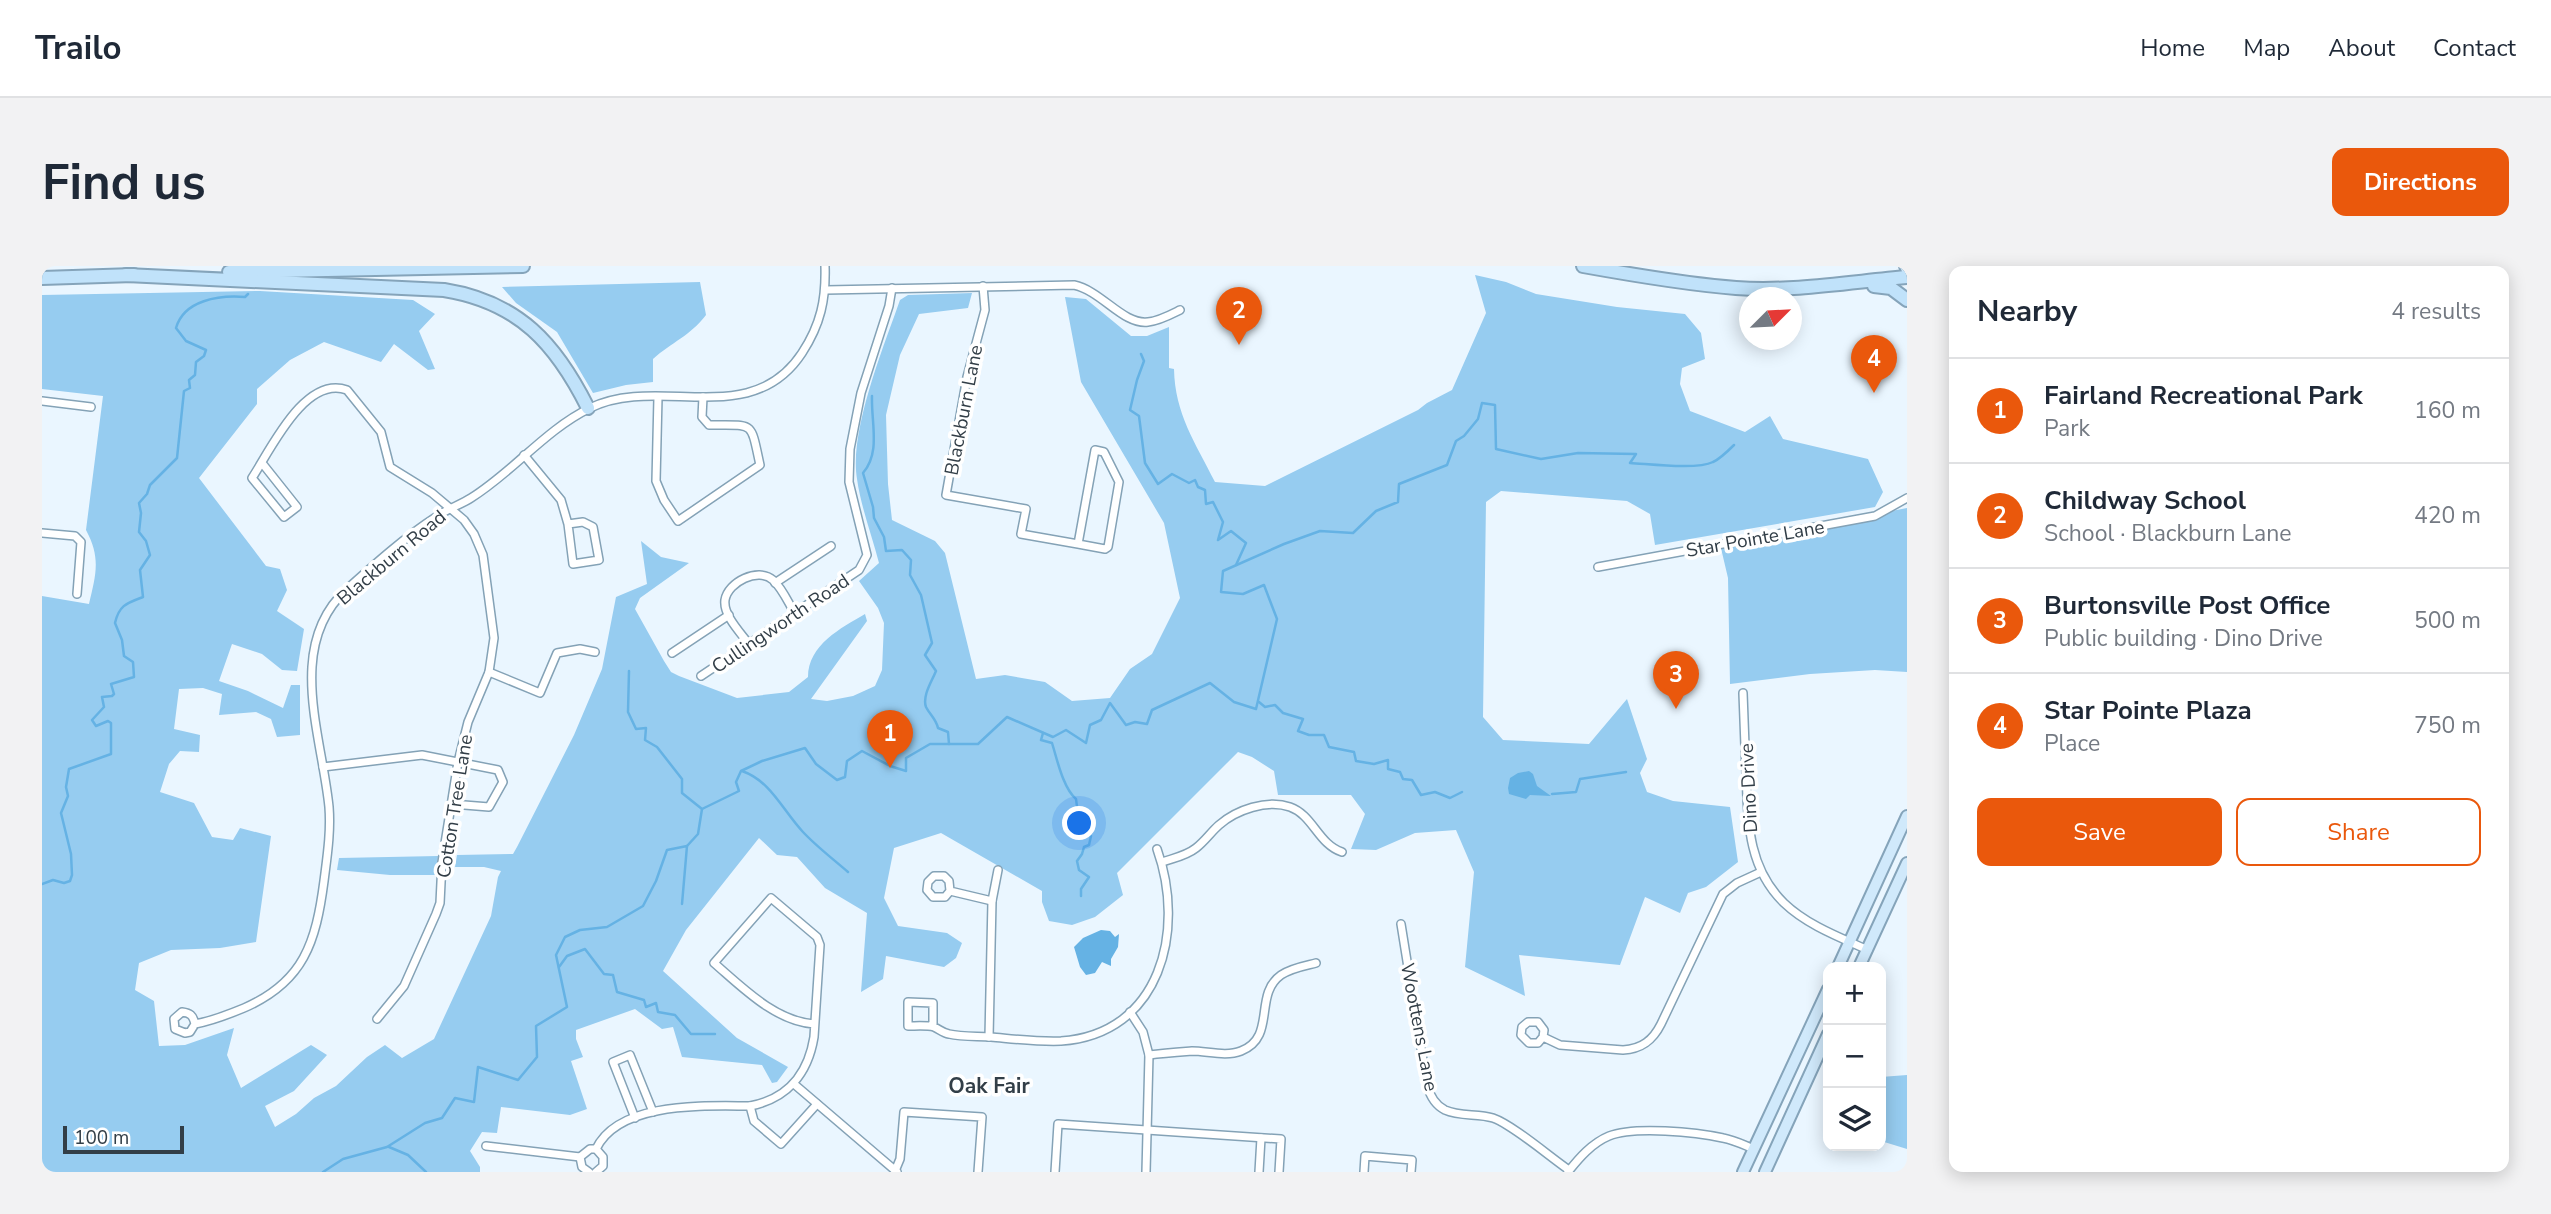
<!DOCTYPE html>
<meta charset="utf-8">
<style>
body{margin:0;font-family:"Nunito Sans",sans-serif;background:#f2f2f3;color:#1f2937}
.controls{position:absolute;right:21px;bottom:21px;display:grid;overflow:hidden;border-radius:14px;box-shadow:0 4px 18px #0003}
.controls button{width:63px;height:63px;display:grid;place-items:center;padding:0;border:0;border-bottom:2px solid #e0e1e3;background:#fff;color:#1f2937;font:35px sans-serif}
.compass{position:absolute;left:1697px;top:21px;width:63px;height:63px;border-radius:50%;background:#fff;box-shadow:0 4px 18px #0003;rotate:66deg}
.scale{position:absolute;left:21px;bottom:18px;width:121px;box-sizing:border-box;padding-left:7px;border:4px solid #323e47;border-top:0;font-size:19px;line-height:24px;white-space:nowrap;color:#323e47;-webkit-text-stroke:5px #fff;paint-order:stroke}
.you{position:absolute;left:1038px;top:558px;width:24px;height:24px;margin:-18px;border:5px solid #fff;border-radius:50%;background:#1a73e8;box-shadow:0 0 0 10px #1a73e833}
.badge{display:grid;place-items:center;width:46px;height:46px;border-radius:50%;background:#ea580c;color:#fff;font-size:23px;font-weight:700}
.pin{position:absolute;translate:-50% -58px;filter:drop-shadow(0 2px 4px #0008)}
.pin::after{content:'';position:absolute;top:37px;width:24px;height:21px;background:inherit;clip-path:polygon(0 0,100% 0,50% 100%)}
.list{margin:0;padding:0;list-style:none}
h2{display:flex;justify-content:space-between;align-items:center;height:91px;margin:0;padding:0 28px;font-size:30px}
h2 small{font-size:23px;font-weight:400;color:#747a83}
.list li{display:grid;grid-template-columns:46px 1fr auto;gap:21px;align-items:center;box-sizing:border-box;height:105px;padding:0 28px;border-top:2px solid #e0e1e3}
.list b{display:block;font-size:26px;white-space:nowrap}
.list p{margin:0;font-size:23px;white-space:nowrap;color:#747a83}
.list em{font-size:23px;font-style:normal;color:#747a83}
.actions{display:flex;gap:14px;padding:21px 28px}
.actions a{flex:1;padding:16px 0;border:2px solid #ea580c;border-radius:14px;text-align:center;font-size:24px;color:#ea580c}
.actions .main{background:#ea580c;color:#fff}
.icon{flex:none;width:38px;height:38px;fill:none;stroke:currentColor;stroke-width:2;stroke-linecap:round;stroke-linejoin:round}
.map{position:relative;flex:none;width:1865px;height:906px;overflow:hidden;border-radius:14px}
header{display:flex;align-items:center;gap:42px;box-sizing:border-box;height:98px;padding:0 35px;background:#fff;border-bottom:2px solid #e0e1e3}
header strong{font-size:33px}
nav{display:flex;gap:38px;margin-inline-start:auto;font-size:24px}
.intro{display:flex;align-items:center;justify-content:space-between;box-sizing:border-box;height:168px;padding:0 42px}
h1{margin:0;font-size:49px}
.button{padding:18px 32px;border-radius:14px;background:#ea580c;color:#fff;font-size:24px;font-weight:700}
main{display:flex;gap:42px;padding:0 42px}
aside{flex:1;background:#fff;border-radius:14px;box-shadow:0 4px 18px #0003}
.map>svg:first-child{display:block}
.green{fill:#96ccf0}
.water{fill:#65b2e4}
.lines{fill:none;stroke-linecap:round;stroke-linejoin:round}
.stream{stroke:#65b2e4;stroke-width:2.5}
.minor-casing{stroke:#84a2b6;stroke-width:10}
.primary-casing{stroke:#85a4ba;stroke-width:14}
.trunk-casing{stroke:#85a4ba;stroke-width:16}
.minor{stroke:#fff;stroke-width:7}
.primary{stroke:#d0e9fb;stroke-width:10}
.trunk{stroke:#c0e2fa;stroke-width:12}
.labels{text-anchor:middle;stroke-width:7;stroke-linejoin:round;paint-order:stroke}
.street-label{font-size:19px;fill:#323e47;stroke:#fff}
.neighbourhood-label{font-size:21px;font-weight:bold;fill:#323e47;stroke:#fff}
</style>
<header>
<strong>Trailo</strong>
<nav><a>Home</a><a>Map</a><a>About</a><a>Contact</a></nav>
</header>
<div class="intro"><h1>Find us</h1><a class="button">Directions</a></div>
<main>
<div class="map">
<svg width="1865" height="906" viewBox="0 0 1865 906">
<rect width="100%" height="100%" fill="#eaf6ff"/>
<g class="green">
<path d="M1433,9L1464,16L1494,28L1575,41L1643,48L1659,67L1663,93L1640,102L1638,118L1648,145L1703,166L1728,150L1741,173L1826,193L1841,226L1833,241L1613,279L1608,248L1585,235L1459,225L1444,236L1441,451L1461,474L1547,478L1585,433L1605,493L1598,507L1605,526L1631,535L1688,541L1696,596L1664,621L1646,627L1638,647L1603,631L1578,699L1477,689L1483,730L1423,701L1432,606L1414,564L1373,567L1334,584L1309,583L1323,548L1309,529H1236L1232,505L1210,491L1196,486L1075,607L1081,629L1053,651L1030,659L1007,655L1000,636V625L899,567L852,582L842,632L856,660L905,667L920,677L914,692L902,701L844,690L841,713L819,726L825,647L783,622L755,591L735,589L717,572L644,664L621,705L695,772L746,801L735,816L730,817L720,799L640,791L631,761L620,763L593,743L534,764V773L541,791L529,795L545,843L528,849L459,841L455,867L440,866L428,885L438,901V906H0V330L47,338C54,308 59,292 44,264L61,130L0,123V29L218,25L371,34L393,48L377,65L393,103L386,104L352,78L339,96L282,76L248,94L215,123V138L157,212L224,300L238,303L245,324L235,345L262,363L255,405L240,404L220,388L190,378L177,415L206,425L241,442L249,419H258V469L235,471L229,453L214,446L177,449L180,428L161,422L137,423L132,463L158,469L157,486L138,485L127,498L118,526L152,537L170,571L191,574L198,562L229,570L214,676L178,682L129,684L97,697L93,724L112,735L117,780L143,779L192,762L185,789L199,822L269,779L285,789L252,825L223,840L233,861L254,848L272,832L294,820L325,791L343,779L360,792L392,773L449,650L456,611L459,605L442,601H413L415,589L471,588L475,581L532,469L560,403L574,331L605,318L599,275L619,291L647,297L598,332L593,343L622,395L629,406L637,410L695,432L747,426L766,411C766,379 799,362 823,348L825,355L769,433L785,435L811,430L833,420L840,404L842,357L836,342L817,315L837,297C830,270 819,241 815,213C807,165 842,80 858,34L866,29L930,27L926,42L877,48L858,89L844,149L846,218L850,254L893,275L903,287L934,413L963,409L1003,416L1030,435L1068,432L1088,403L1110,388L1138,332L1122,257L1039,116L1023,31L1044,33L1089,70H1105L1127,61V102L1132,103C1133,148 1153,176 1173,216L1223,220L1376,144L1385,137L1410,124L1444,47Z"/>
<path d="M658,16L664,49C648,70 630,76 611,93V116L584,119L551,127L515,66L474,37L460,21Z"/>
<polygon points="1865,242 1865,406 1833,404 1768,408 1688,418 1686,312 1678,278"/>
<polygon points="396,590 394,609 348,609 295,604 297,592"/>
<polygon points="1865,809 1865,883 1839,875 1839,811"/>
</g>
<g class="water">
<polygon points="1487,505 1491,508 1495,520 1509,530 1488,529 1484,533 1467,528 1466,522 1468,512 1476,507"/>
<polygon points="1059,664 1068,665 1073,671 1077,668 1076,681 1069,693 1069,700 1060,696 1053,707 1044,709 1038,701 1032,681 1041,672"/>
</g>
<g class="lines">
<g class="stream">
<polyline points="1099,88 1102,95 1095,114 1088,144 1097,150 1103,197 1116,218 1130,208 1147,217 1153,214 1156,221 1163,224 1164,238 1171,236 1181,256 1176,274 1189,265 1204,277 1194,299"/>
<path d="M830,130C829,157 839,186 821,207L831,241L832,252L842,271L844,285L860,284L869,294L868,309L879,329L890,377L883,389L894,405C890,415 880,430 884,441C888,449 894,453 896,462L906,466L907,478"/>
<polyline points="587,405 586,446 594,463 604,462 603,474 615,481 640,513 640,527 660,543 656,568 645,580"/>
<polyline points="1217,436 1223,441 1233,439 1241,447 1261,453 1256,465 1267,469 1282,469 1287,481 1312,486 1314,495 1332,498 1346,494 1346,503 1358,506 1361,513 1370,514 1379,529 1393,526 1408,532 1420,526"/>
<path d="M1001,467L999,474L1010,477C1015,493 1021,522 1034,533C1035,546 1039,563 1049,570L1047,579L1042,581L1040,588L1035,595L1037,604L1047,611L1039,623V630"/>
<path d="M700,505C729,515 741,545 761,566C774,580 791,593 806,606"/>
<polyline points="1510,528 1534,526 1538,513 1584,506"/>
<path d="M660,543L697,525L694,516L699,505L720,495L763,482L774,498L795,514L803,511L805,495L820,485L848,500L864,505V492L888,478H936L965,451L1011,471L1024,464L1044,477L1048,459L1059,454L1068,437L1084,459L1093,456L1105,458L1110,444L1168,417L1192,436L1214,443L1235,353L1222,319L1201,328L1179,326L1181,305L1242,278L1278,265L1311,267L1334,245L1356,236L1357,218L1405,199L1414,175L1422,170L1436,153L1440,137L1453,139L1454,183L1499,193L1536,187L1594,188L1588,197C1608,198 1655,204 1671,196C1678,193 1686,185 1692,179"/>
<path d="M0,618L11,614L22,617L28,615L30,609L29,588L19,547L26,530L24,521L27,503L69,488V457L66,455L54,460L50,454L62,441L60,431L70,430L72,428L69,418L92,411L91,396L82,390L80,374L73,357C77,339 85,337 101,331L98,304L108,289L104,275L97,266L99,247L97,237L105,228L108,219L135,192L142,125L148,122L147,114L153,109L154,96L162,90L164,84L144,75L134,62C142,34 177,29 203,31L206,28"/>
<polyline points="517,701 525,690 543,683 562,708 571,709 575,726 602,734 604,741 614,737 616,746 633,749 649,768 673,768"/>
<polyline points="347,881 366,889 384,906"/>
<polyline points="281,906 301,893 345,881 383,857 400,852 413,832 432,836 436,801 476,814 495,791 494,760 525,741 514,689 523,671 538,664 565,661 601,640 614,615 625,584 645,580 640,638"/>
</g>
<g class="minor-casing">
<g id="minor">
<polyline points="941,20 943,44 925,111 904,229 984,243 979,268 1036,278 1053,184 1062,186 1077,216 1066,281 1063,283 1036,278"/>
<path d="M784,24L1032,19C1060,25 1081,59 1106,56C1117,55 1128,49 1138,44"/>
<path d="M616,131L614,215L622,234L636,255L718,199C708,153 713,160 667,159L660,151L661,131"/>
<polyline points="0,135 49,141"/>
<polyline points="482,189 519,234 526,258 541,256 551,261 557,294 531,298 526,258"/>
<path d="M220,197L255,241L242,251L210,212C229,183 263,109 305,124L339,166L348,201L390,227L422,254L432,268L441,289L452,372L447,406L426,456L416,496L400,596L398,637L394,648L362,720L335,753"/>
<polyline points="0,267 33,270 39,276 35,328"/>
<polyline points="1556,301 1833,250 1865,232"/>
<polyline points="733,317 789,280"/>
<path d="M706,377C698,366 681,349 683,334C686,316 716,301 731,314C740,322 746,336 752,346"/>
<polyline points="630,387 687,349"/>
<polyline points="447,406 498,427 515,387 538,383 553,386"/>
<polyline points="659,410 817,304 825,289 807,216 808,183 819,127 847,40 850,22"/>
<path d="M1701,427C1702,453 1703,480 1704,507C1706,554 1705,601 1742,637C1765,659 1797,671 1826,684"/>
<polyline points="281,501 380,489 456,504 461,516 447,541 410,538"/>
<path d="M1120,596C1132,592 1144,590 1154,582C1163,575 1169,566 1177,559C1194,544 1225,533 1248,541C1271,549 1276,578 1300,586"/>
<polyline points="908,625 903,631 891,631 885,624 886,616 892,610 902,610 907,615 908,625 950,635"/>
<path d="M1359,658L1385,819C1388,830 1393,839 1403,844C1418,851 1436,847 1451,852C1471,859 1508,891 1527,904"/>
<polyline points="1088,746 1101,766 1107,789 1104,906"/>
<path d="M153,758C151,749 148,747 140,746L132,753L133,763L143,767L148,766L153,758C170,755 185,749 202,742C262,716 274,676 282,615C285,591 289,566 287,541C280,470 243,379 305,323C333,298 363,271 394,251C405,243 418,239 429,232C471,206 503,164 548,142C616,108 709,165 760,87C779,58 784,33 783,0"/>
<path d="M891,760V737L866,736V760C874,760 885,759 892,761C897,763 901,767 907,768C920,771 936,770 949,771C972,773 996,776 1019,775C1119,768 1144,664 1115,583"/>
<polyline points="947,771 950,635 956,604"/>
<path d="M1501,771L1496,777H1487L1479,769L1480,761L1486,756H1496L1502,764L1501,771L1518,779L1581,784C1600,783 1611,774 1619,758L1681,628L1695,617L1719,606"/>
<path d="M1107,789C1121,787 1136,786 1150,785C1165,785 1184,791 1199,785C1235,771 1211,729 1239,709C1249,702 1262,700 1274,697"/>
<polyline points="752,818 855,906"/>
<polyline points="708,840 712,855 739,878 775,838"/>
<polyline points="593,852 571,796 588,789 611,846"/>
<polyline points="444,880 538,891"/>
<path d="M554,883C577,835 663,840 708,840C745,833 766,808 772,771L778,679L775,671L729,632L672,697C701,722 733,755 772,758"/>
<polyline points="853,905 858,893 862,846 940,851 936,906"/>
<polyline points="547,906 540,901 538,891 548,883 554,883 561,891 561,900 554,906"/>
<polyline points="1013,906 1016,858 1239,873 1237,906"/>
<polyline points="1217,906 1219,872"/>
<polyline points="1322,906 1323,890 1370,894 1369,906"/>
<path d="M1526,906C1537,892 1550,877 1567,870C1592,860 1654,866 1681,872C1692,874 1702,879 1712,883"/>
</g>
</g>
<g class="primary-casing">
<g id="primary">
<polyline points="1863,0 1865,4"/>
<polyline points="1796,701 1865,550"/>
<polyline points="1817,701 1865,597"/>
<polyline points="1701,906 1786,723"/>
<polyline points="1723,906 1786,768"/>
</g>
</g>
<g class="trunk-casing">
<g id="trunk">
<path d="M1541,0C1591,9 1643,18 1694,22C1751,26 1808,16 1865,11"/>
<polyline points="187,6 481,0"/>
<path d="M84,9L402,24C477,36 514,78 546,142"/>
<polyline points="0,12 92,9"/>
<polyline points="1832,20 1849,22 1865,34"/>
</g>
</g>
<use href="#minor" class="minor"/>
<use href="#primary" class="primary"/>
<use href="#trunk" class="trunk"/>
</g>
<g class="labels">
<g class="street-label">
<text transform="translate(921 144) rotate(-79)" y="7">Blackburn Lane</text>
<text transform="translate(1713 272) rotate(-10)" y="7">Star Pointe Lane</text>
<text transform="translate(349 291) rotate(-40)" y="7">Blackburn Road</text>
<text transform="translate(738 357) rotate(-34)" y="7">Cullingworth Road</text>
<text transform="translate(1706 522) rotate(-93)" y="7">Dino Drive</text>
<text transform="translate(412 540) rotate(-81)" y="7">Cotton Tree Lane</text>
<text transform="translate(1378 761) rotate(79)" y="7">Woottens Lane</text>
</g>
<g class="neighbourhood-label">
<text x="947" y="827">Oak Fair</text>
</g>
</g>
</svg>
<div class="controls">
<button>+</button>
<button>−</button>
<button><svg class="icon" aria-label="layers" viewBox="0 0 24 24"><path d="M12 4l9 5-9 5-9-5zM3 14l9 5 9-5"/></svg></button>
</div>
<svg class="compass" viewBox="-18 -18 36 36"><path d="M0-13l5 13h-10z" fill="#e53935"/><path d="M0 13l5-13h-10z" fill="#747a83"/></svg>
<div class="scale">100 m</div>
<div class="you"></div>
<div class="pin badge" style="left:848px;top:502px">1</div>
<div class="pin badge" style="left:1197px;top:79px">2</div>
<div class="pin badge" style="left:1634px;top:443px">3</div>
<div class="pin badge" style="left:1832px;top:127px">4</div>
</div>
<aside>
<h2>Nearby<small>4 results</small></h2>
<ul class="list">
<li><span class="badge">1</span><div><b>Fairland Recreational Park</b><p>Park</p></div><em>160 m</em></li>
<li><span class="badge">2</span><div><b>Childway School</b><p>School · Blackburn Lane</p></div><em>420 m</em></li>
<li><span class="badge">3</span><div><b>Burtonsville Post Office</b><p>Public building · Dino Drive</p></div><em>500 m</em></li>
<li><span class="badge">4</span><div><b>Star Pointe Plaza</b><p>Place</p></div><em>750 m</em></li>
</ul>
<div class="actions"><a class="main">Save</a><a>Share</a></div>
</aside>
</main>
